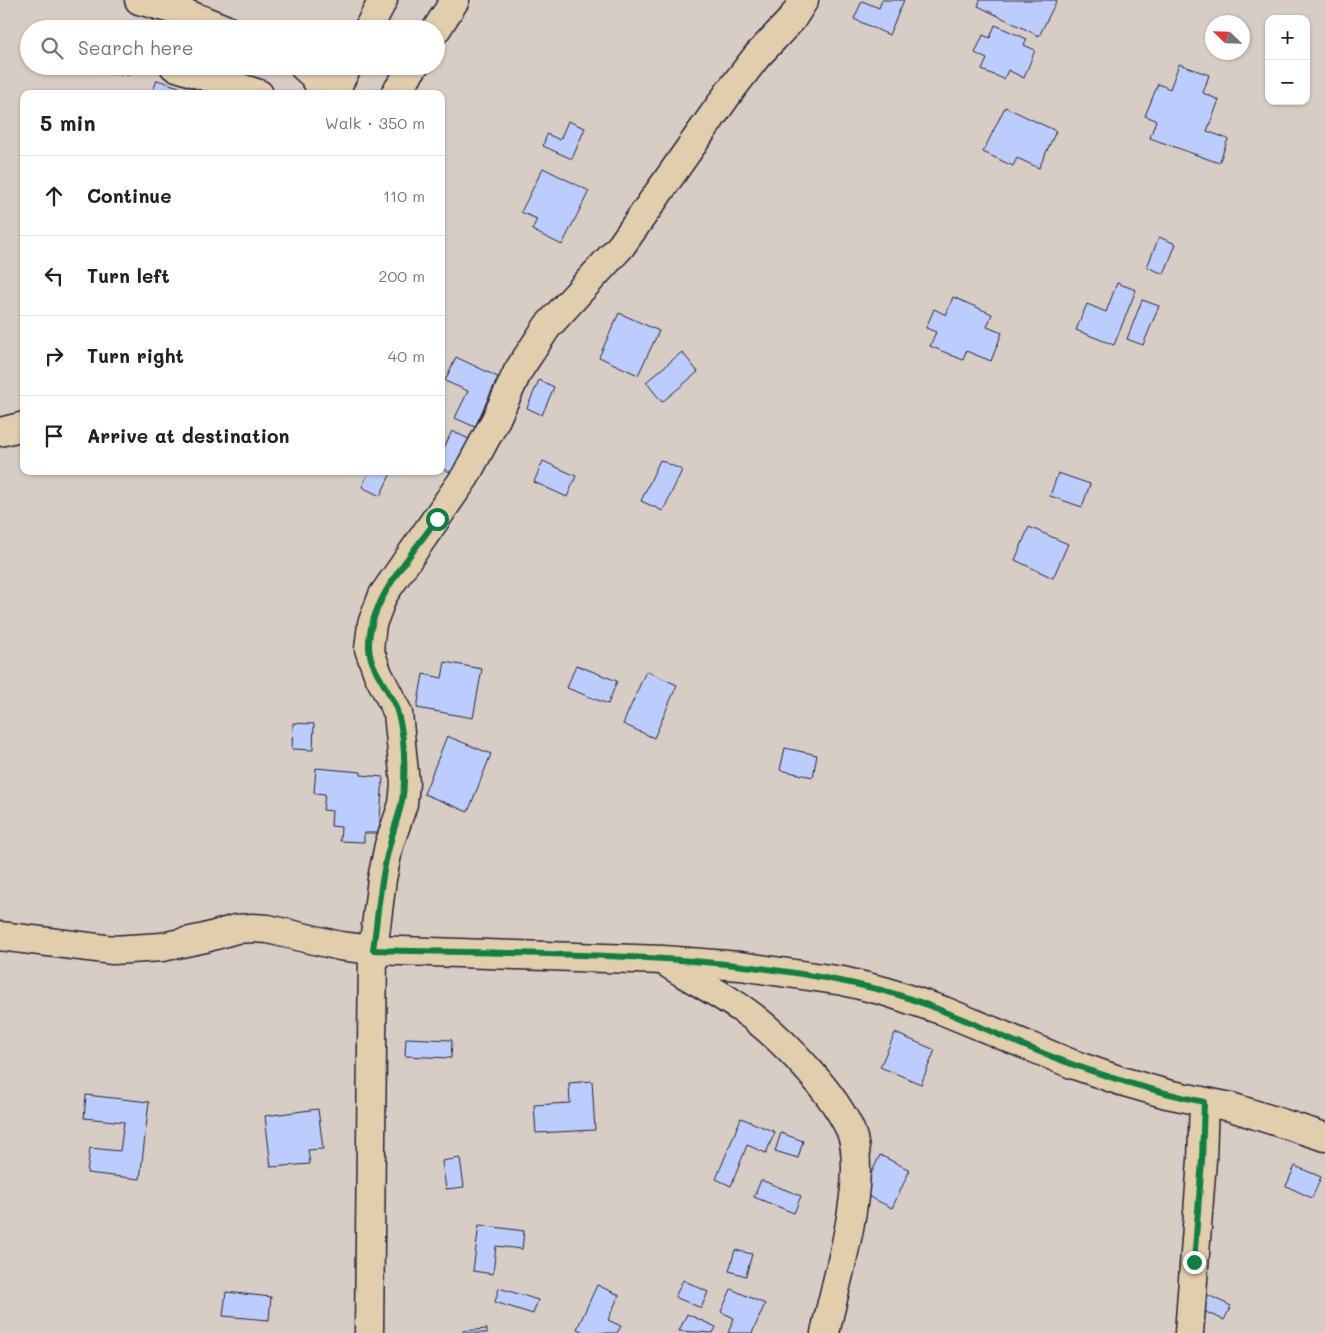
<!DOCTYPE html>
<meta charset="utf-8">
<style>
body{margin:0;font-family:Mali,sans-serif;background:#f6f6f6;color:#202124}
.controls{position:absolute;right:15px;top:15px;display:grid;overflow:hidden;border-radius:10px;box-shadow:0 1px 4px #0004}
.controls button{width:45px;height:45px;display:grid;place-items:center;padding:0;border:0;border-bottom:1px solid #e0e0e0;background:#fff;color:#202124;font:25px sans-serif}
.compass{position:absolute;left:1205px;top:15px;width:45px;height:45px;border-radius:50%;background:#fff;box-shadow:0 1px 4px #0004;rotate:293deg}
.stop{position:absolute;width:15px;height:15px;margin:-11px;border:4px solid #0b8043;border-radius:50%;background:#fff}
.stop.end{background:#0b8043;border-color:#fff;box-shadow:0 1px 5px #0008}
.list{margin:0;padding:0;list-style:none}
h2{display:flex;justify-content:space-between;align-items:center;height:65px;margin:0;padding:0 20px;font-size:21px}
h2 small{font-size:16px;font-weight:400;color:#757577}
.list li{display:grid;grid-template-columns:32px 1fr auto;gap:15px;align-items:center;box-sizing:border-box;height:80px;padding:0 20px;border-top:1px solid #e0e0e0}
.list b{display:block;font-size:19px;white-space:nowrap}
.list em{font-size:16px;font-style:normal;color:#757577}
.icon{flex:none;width:28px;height:28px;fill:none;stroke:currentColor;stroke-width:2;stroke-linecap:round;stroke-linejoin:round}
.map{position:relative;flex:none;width:1325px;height:1333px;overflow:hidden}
.search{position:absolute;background:#fff;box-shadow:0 1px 4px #0004;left:20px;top:20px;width:425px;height:55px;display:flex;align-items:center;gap:12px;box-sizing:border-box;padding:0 18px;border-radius:28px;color:#757577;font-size:19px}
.panel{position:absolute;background:#fff;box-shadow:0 1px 4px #0004;left:20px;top:90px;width:425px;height:385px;border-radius:10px}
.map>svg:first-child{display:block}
.building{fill:#bccdfd;stroke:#22223b}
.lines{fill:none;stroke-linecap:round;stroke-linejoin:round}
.street-casing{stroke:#22223b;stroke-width:31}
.street{stroke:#e2cdac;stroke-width:28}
.route{stroke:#0b8043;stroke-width:6}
</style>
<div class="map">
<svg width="1325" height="1333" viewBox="0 0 1325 1333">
<rect width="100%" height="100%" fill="#d7cdc4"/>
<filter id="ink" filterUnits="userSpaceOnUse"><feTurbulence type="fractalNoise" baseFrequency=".02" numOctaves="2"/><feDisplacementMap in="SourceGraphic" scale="10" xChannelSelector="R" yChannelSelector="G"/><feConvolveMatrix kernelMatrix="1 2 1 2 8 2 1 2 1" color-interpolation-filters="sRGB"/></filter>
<g filter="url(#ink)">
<g class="building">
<polygon points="882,0 904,0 889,35 854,19 862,1 879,8"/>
<polygon points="980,0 1057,0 1039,36 978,6"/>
<polygon points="154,17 195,29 152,29"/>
<polygon points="995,25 1027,39 1024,45 1035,50 1024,78 1008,70 1004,79 982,70 987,59 975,53 983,35 990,38"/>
<polygon points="1179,64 1209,75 1203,93 1219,100 1207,131 1228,139 1219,163 1150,138 1156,120 1145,116 1158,84 1170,89"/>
<polygon points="96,66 131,66 131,75 96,73"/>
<polygon points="157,80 179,87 177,94 153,91"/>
<polygon points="1005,107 1056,131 1039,168 1017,158 1013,166 983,152"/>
<polygon points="568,121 585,128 572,159 543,146 547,134 560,140"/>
<polygon points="543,168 589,191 562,245 532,230 537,219 521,212"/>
<polygon points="1159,237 1176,244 1164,274 1147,267"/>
<polygon points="1117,283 1136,290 1114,345 1076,330 1087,304 1106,312"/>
<polygon points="953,297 992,314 987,327 1002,333 991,361 966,351 963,360 930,346 936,332 926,328 934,309 946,315"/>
<polygon points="1142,300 1159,306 1143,345 1127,339"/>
<polygon points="619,313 659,331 638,375 599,357"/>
<polygon points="682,352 698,372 662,402 646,382"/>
<polygon points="456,357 498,377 475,427 455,418 468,391 445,381"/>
<polygon points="539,380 554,387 542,415 527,408"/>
<polygon points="452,431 469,439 452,473 441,468 441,447 444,448"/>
<polygon points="660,460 682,470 663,511 641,501"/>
<polygon points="543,461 576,476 567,497 534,482"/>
<polygon points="369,471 392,471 380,496 362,487"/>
<polygon points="1058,473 1090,484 1082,507 1050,496"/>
<polygon points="1029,527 1068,544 1053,578 1015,560"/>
<polygon points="445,662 482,669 473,718 417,708 423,674 442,678"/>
<polygon points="576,665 617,681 608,704 567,688"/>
<polygon points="646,671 677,685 654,738 623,724"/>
<polygon points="293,723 314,724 313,750 292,749"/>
<polygon points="447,736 491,754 468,812 424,794"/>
<polygon points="785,748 817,755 813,777 780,770"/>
<polygon points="316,768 361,772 361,775 383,777 379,833 364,833 364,842 340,841 341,827 331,826 332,811 323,810 325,794 314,793"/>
<polygon points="895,1033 935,1050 921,1084 880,1067"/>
<polygon points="406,1038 452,1040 451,1058 405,1056"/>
<polygon points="592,1081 595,1130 536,1133 534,1105 570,1103 569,1083"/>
<polygon points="86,1095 149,1102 140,1179 87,1173 90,1148 120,1151 124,1122 84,1118"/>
<polygon points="318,1109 323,1149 308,1150 310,1164 271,1167 265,1116"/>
<polygon points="741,1118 775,1132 766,1153 747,1145 731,1186 716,1179"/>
<polygon points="781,1133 803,1141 798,1158 775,1151"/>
<polygon points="880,1155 910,1170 892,1208 862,1193"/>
<polygon points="460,1158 464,1187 446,1189 442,1161"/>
<polygon points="1295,1166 1321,1177 1312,1198 1286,1186"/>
<polygon points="761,1180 801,1196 794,1213 754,1197"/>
<polygon points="479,1225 524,1231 522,1249 496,1246 493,1274 473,1271"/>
<polygon points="735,1250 752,1254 746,1276 729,1271"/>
<polygon points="683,1280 708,1292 701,1308 675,1297"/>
<polygon points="597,1285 619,1295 608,1320 621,1326 617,1333 586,1333 577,1329"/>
<polygon points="499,1288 538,1300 533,1314 495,1302"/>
<polygon points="731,1289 765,1304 752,1333 728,1333 734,1318 721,1312"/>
<polygon points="226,1292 271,1297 269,1320 223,1316"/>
<polygon points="1208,1295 1231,1306 1224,1320 1201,1310"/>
<polygon points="687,1314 716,1327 713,1333 679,1331"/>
<polygon points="487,1329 487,1333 463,1333 463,1331"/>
</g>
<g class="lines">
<g class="street-casing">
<g id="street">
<polyline points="139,0 182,12 225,29"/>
<polyline points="368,29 383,0"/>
<polyline points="436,30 455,0"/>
<polyline points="174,66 259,94"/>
<polyline points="303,66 313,75 325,94"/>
<polyline points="333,94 348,66"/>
<polyline points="395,94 414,66"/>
<polyline points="0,432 24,426"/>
<polyline points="0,936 113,950 162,947 205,938 236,929 252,928 268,929 340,946 373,950 663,960 740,966 843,981 884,991 944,1011 1072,1064 1121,1081 1167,1094 1231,1107 1325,1137"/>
<path d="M667,963C695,981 727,997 753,1017C786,1043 835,1094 851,1132C855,1142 856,1159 856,1169C855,1221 836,1282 825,1333"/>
<polyline points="369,1333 373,950 382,879 389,845 403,804 405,783 398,713 378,674 369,649 372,624 383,595 465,477 495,421 518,371 547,327 621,246 730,91 757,56 792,19 804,0"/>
<polyline points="1189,1333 1202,1160 1204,1102"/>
</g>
</g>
<use href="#street" class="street"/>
</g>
</g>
<g class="lines" filter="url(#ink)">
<path class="route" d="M437,519C412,554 367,603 369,648C370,670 393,693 398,714C404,735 405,760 404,782C404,804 395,823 390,844C380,879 378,915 373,950C538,955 721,950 881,990C931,1003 977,1026 1025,1046C1083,1070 1143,1089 1204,1102L1202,1160L1194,1262"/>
</g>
</svg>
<div class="controls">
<button>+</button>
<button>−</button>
</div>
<svg class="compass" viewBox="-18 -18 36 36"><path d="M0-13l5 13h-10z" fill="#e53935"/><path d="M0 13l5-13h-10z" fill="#757577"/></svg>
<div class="stop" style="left:437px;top:519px"></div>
<div class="stop end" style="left:1194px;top:1262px"></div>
<div class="search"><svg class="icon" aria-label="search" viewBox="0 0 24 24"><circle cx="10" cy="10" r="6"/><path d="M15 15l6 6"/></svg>Search here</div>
<section class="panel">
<h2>5 min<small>Walk · 350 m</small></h2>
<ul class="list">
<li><svg class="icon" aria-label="ahead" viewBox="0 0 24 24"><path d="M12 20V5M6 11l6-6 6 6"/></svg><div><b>Continue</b></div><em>110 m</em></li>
<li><svg class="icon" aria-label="left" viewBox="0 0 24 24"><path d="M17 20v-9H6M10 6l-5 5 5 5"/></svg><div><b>Turn left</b></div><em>200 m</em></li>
<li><svg class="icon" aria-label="right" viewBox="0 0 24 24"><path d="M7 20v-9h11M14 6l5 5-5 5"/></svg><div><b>Turn right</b></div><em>40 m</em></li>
<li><svg class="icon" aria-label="arrive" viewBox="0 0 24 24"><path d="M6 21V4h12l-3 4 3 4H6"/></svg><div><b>Arrive at destination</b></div></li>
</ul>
</section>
</div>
